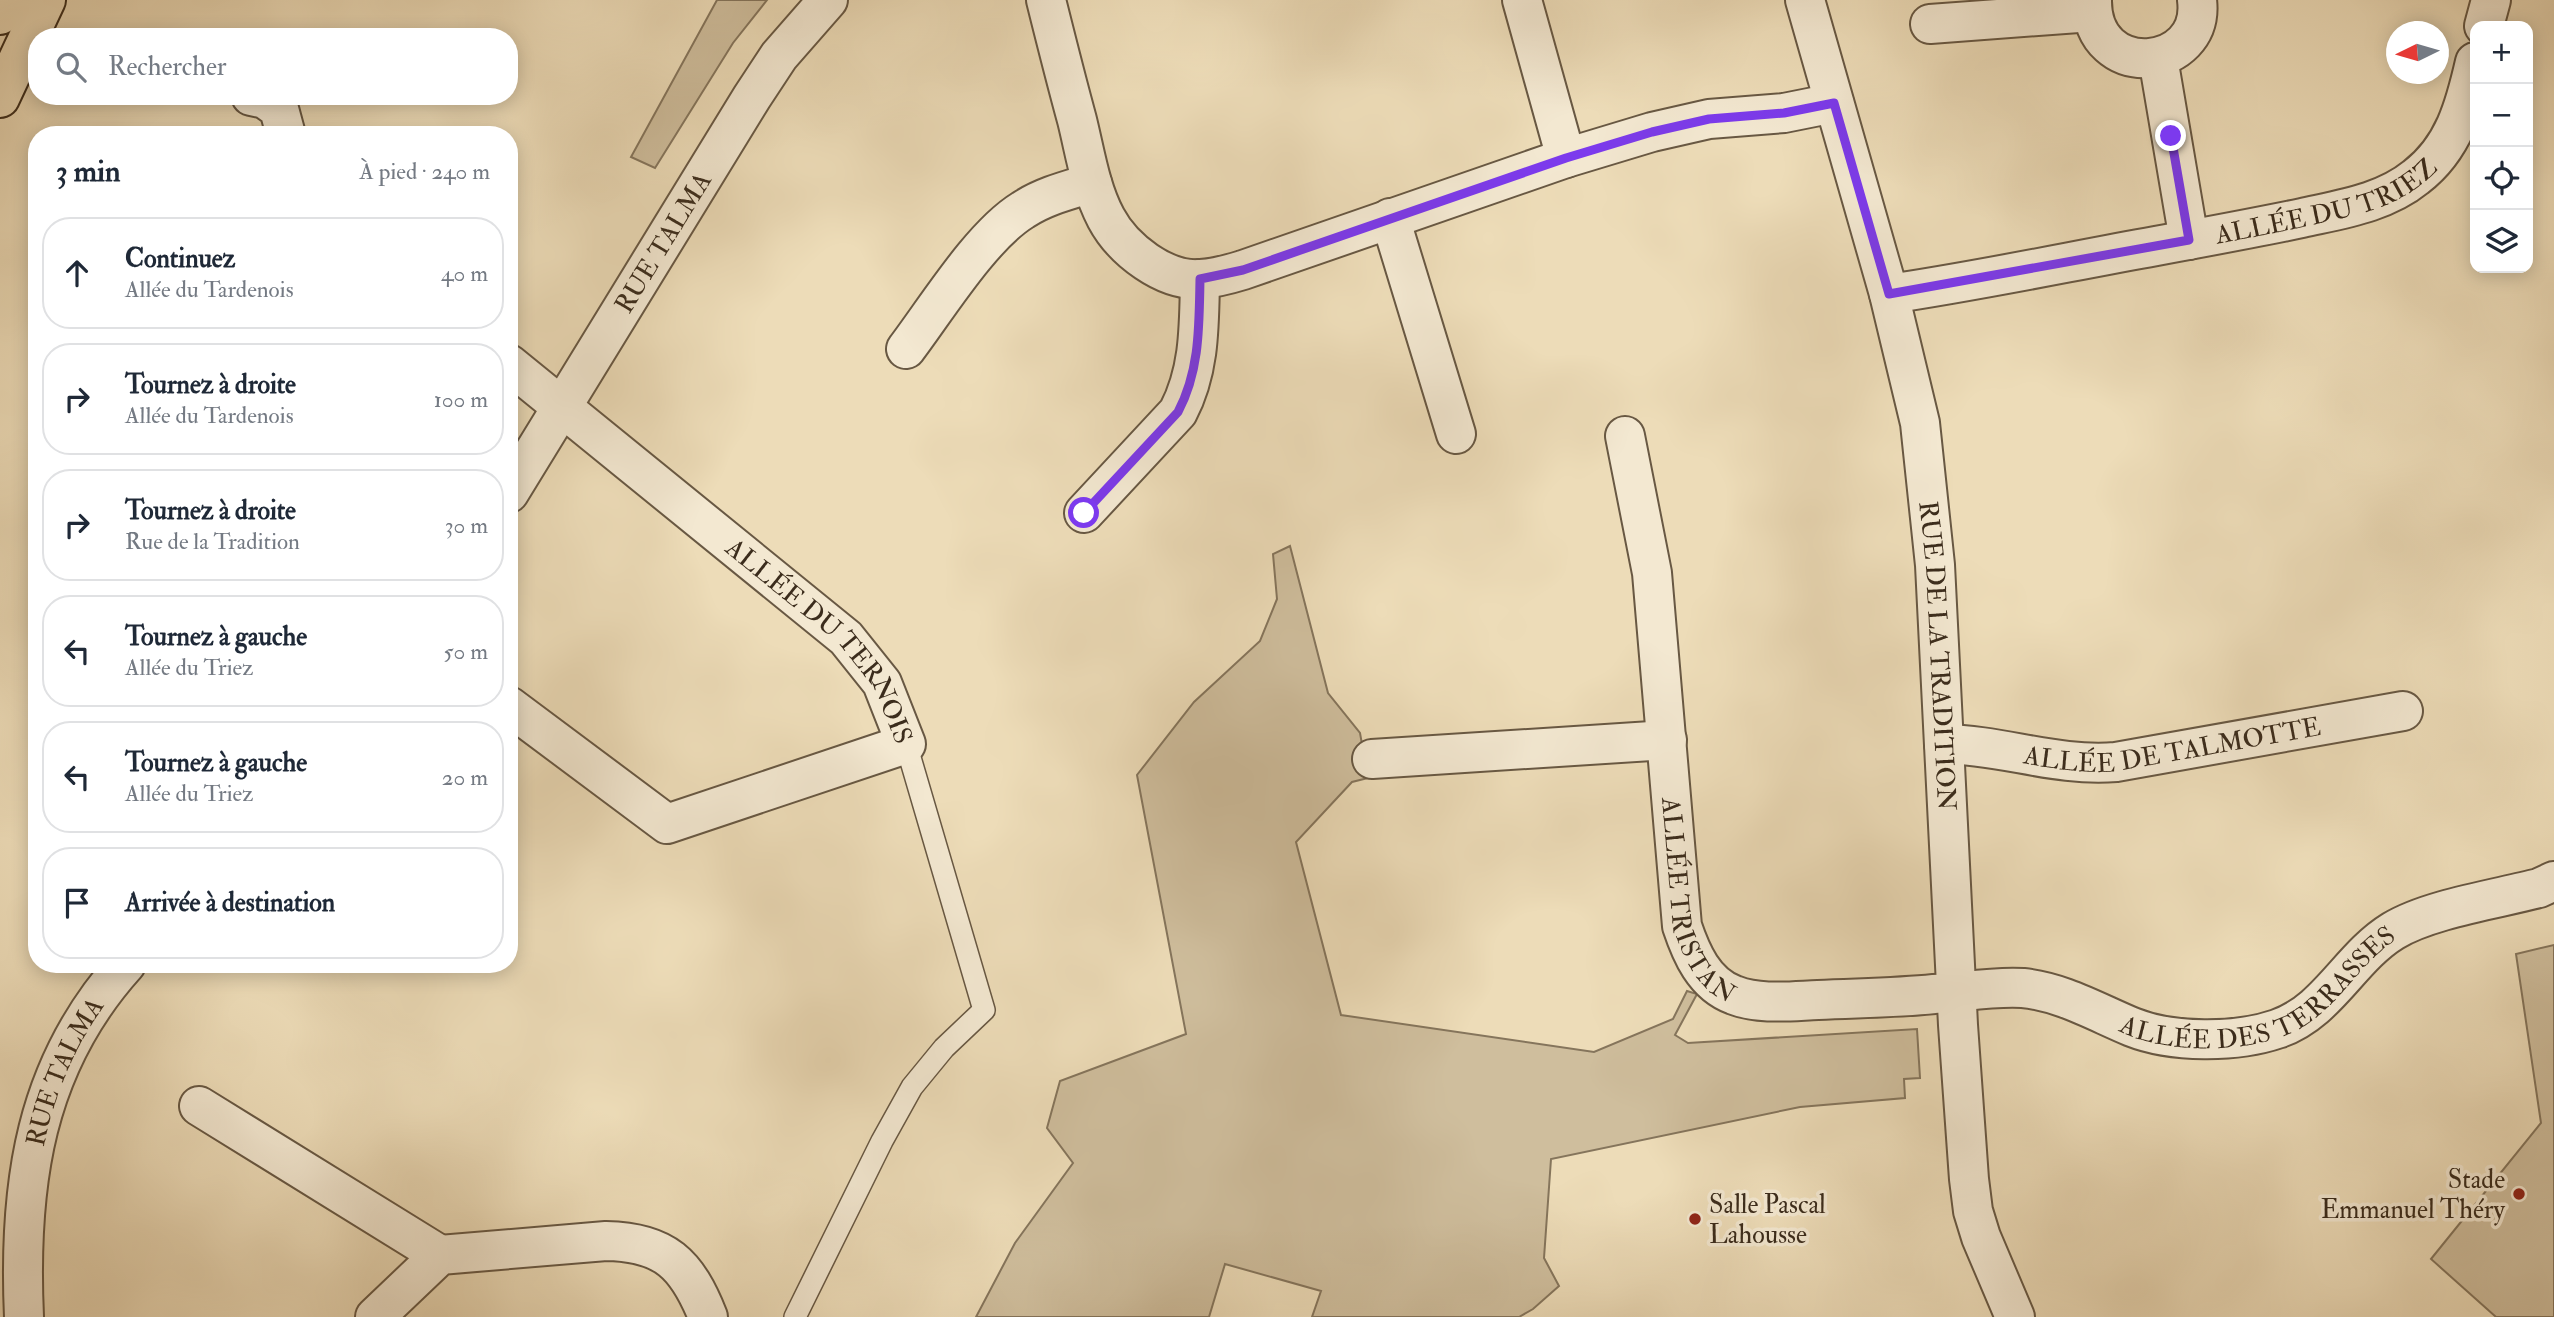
<!DOCTYPE html>
<html lang="fr">
<meta charset="utf-8">
<style>
body{margin:0;font-family:"IM FELL Double Pica",serif;background:#f6f6f7;color:#1f2937}
.controls{position:absolute;right:21px;top:21px;display:grid;overflow:hidden;border-radius:14px;box-shadow:0 4px 18px #0003}
.controls button{width:63px;height:63px;display:grid;place-items:center;padding:0;border:0;border-bottom:2px solid #e0e1e3;background:#fff;color:#1f2937;font:35px sans-serif}
.compass{position:absolute;left:2386px;top:21px;width:63px;height:63px;border-radius:50%;background:#fff;box-shadow:0 4px 18px #0003;rotate:265deg}
.stop{position:absolute;width:21px;height:21px;margin:-16px;border:5px solid #7c3aed;border-radius:50%;background:#fff}
.stop.end{background:#7c3aed;border-color:#fff;box-shadow:0 2px 7px #0008}
.list{margin:0;padding:0;list-style:none}
h2{display:flex;justify-content:space-between;align-items:center;height:91px;margin:0;padding:0 28px;font-size:30px}
h2 small{font-size:23px;font-weight:400;color:#747a83}
.list li{display:grid;grid-template-columns:46px 1fr auto;gap:21px;align-items:center;box-sizing:border-box;height:112px;margin:0 14px 14px;padding:0 14px;border:2px solid #e0e1e3;border-radius:28px}
.list b{display:block;font-size:26px;white-space:nowrap}
.list p{margin:0;font-size:23px;white-space:nowrap;color:#747a83}
.list em{font-size:23px;font-style:normal;color:#747a83}
.icon{flex:none;width:38px;height:38px;fill:none;stroke:currentColor;stroke-width:2;stroke-linecap:round;stroke-linejoin:round}
.map{position:relative;flex:none;width:2554px;height:1317px;overflow:hidden}
.search{position:absolute;background:#fff;box-shadow:0 4px 18px #0003;left:28px;top:28px;width:490px;height:77px;display:flex;align-items:center;gap:18px;box-sizing:border-box;padding:0 24px;border-radius:28px;color:#747a83;font-size:26px}
.panel{position:absolute;background:#fff;box-shadow:0 4px 18px #0003;left:28px;top:126px;width:490px;height:847px;border-radius:28px}
.map>svg:first-child{display:block}
.green{fill:#cfbe9d;stroke:#85755c;stroke-width:2}
.lines{fill:none;stroke-linecap:round;stroke-linejoin:round}
.service-casing{stroke:#685843;stroke-width:24}
.minor-casing{stroke:#685843;stroke-width:42}
.tertiary-casing{stroke:#685843;stroke-width:42}
.primary-casing{stroke:#3b2c1c;stroke-width:42}
.service{stroke:#f3e8d1;stroke-width:21}
.minor{stroke:#f3e8d1;stroke-width:38}
.tertiary{stroke:#f3e8d1;stroke-width:38}
.primary{stroke:#eddcb8;stroke-width:38}
.route{stroke:#7c3aed;stroke-width:9}
.poi-dot{fill:#8f2418;stroke:#f3e8d1;stroke-width:2.5}
.labels{text-anchor:middle;stroke-width:7;stroke-linejoin:round;paint-order:stroke}
.street-label{font-size:26px;fill:#3b2c1c;stroke:#f3e8d1}
.poi-label{font-size:26px;fill:#3b2c1c;stroke:#f3e8d1;text-anchor:end}
</style>
<div class="map">
<svg width="2554" height="1317" viewBox="0 0 2554 1317">
<rect width="100%" height="100%" fill="#eddcb8"/>
<filter id="stains"><feTurbulence type="fractalNoise" baseFrequency=".00286" numOctaves="4"/><feColorMatrix values="0 0 0 0 .2 0 0 0 0 .09 0 0 0 0 .02 0 0 0 .5 -.17"/></filter>
<radialGradient id="worn" r=".72"><stop offset=".6" stop-color="#630" stop-opacity="0"/><stop offset="1" stop-color="#630" stop-opacity=".3"/></radialGradient>
<g class="green">
<polygon points="717,0 767,0 733,43 655,168 631,157"/>
<polygon points="1290,546 1328,693 1360,733 1368,778 1352,782 1296,842 1341,1015 1594,1052 1673,1019 1687,991 1697,994 1675,1035 1688,1043 1917,1029 1920,1078 1904,1079 1905,1098 1800,1107 1551,1159 1544,1258 1559,1286 1533,1309 1519,1317 1312,1317 1321,1291 1225,1264 1209,1317 976,1317 1015,1243 1073,1163 1047,1128 1060,1081 1186,1034 1137,775 1194,702 1260,641 1277,599 1273,554"/>
<polygon points="2554,945 2554,1317 2496,1317 2431,1259 2541,1123 2516,954"/>
</g>
<g class="lines">
<g class="service-casing">
<polyline id="service" points="795,1317 882,1141 912,1087 944,1048 984,1010 906,744"/>
</g>
<g class="minor-casing">
<g id="minor">
<path d="M1046,0C1056,40 1066,80 1077,120C1085,152 1090,188 1106,218C1123,250 1165,282 1201,279C1216,278 1230,274 1243,270L1566,158L1652,132L1709,119L1784,113L1834,103"/>
<polyline points="1522,0 1566,158"/>
<path d="M2092,0C2091,83 2206,72 2197,0"/>
<polyline points="1930,24 2092,12"/>
<polyline points="2484,26 2491,0"/>
<polyline points="2158,58 2189,240"/>
<polyline points="251,96 265,99 279,109 286,135"/>
<polyline points="1390,218 1456,434"/>
<path id="s1" d="M1889,294C1978,281 2067,262 2156,246C2205,237 2254,228 2302,218C2342,209 2384,203 2416,177C2454,148 2465,106 2475,62"/>
<path d="M906,349C937,308 981,236 1023,210C1044,196 1069,190 1092,183"/>
<path id="s2" d="M509,364L846,638L882,683L906,744L667,824L509,706"/>
<path id="s3" d="M1625,436L1652,573L1682,926C1691,953 1704,984 1734,995C1759,1005 1791,1001 1818,1000C1856,998 1895,998 1934,994C1964,992 1993,986 2023,988C2062,992 2096,1012 2132,1027C2172,1043 2236,1043 2277,1029C2328,1012 2349,958 2393,931C2429,909 2497,899 2539,888L2554,881"/>
<path d="M1084,513L1178,412C1200,370 1199,326 1200,279"/>
<path id="s4" d="M1944,744C2003,745 2057,767 2116,762L2403,711"/>
<polyline points="1372,759 1667,740"/>
<polyline points="199,1106 440,1255"/>
<path d="M375,1317L440,1255L606,1241C665,1242 687,1264 708,1317"/>
</g>
</g>
<g class="tertiary-casing">
<g id="tertiary">
<path id="s5" d="M1805,0L1889,294L1920,423L1935,565L1958,1025L1969,1179L1973,1211L1981,1237L2015,1317"/>
<path id="s6" d="M509,493L752,97L779,56L828,0"/>
<path id="s7" d="M24,1317C18,1185 34,1066 126,964"/>
</g>
</g>
<g class="primary-casing">
<g id="primary">
<polyline points="0,15 7,0"/>
<polyline points="0,98 46,0"/>
</g>
</g>
<use href="#service" class="service"/>
<use href="#minor" class="minor"/>
<use href="#tertiary" class="tertiary"/>
<use href="#primary" class="primary"/>
</g>
<g class="lines">
<path class="route" d="M1084,513L1178,412C1200,370 1199,326 1200,279L1243,270L1566,158L1652,132L1709,119L1784,113L1834,103L1889,294L2189,240L2171,136"/>
</g>
<g class="poi-dot">
<circle cx="2519" cy="1194" r="7"/>
<circle cx="1695" cy="1219" r="7"/>
</g>
<g class="labels">
<g class="street-label">
<text dy="9" stroke="none"><textPath href="#s1" startOffset="448">ALLÉE DU TRIEZ</textPath></text>
<text dy="9" stroke="none"><textPath href="#s6" startOffset="294">RUE TALMA</textPath></text>
<text dy="9" stroke="none"><textPath href="#s2" startOffset="420">ALLÉE DU TERNOIS</textPath></text>
<text dy="9" stroke="none"><textPath href="#s5" startOffset="672">RUE DE LA TRADITION</textPath></text>
<text dy="9" stroke="none"><textPath href="#s4" startOffset="231">ALLÉE DE TALMOTTE</textPath></text>
<text dy="9" stroke="none"><textPath href="#s3" startOffset="474">ALLÉE TRISTAN</textPath></text>
<text dy="9" stroke="none"><textPath href="#s3" startOffset="1134">ALLÉE DES TERRASSES</textPath></text>
<text dy="9" stroke="none"><textPath href="#s7" startOffset="252">RUE TALMA</textPath></text>
</g>
<g class="poi-label">
<text x="2505" y="1188">Stade<tspan x="2505" dy="30">Emmanuel Théry</tspan></text>
<text x="1709" y="1213" text-anchor="start">Salle Pascal<tspan x="1709" dy="30">Lahousse</tspan></text>
</g>
</g>
<rect width="100%" height="100%" filter="url(#stains)"/>
<rect width="100%" height="100%" fill="url(#worn)"/>
</svg>
<div class="controls">
<button>+</button>
<button>−</button>
<button><svg class="icon" aria-label="locate" viewBox="0 0 24 24"><circle cx="12" cy="12" r="6"/><path d="M12 2v4M12 18v4M2 12h4M18 12h4"/></svg></button>
<button><svg class="icon" aria-label="layers" viewBox="0 0 24 24"><path d="M12 4l9 5-9 5-9-5zM3 14l9 5 9-5"/></svg></button>
</div>
<svg class="compass" viewBox="-18 -18 36 36"><path d="M0-13l5 13h-10z" fill="#e53935"/><path d="M0 13l5-13h-10z" fill="#747a83"/></svg>
<div class="stop" style="left:1084px;top:513px"></div>
<div class="stop end" style="left:2171px;top:136px"></div>
<div class="search"><svg class="icon" aria-label="search" viewBox="0 0 24 24"><circle cx="10" cy="10" r="6"/><path d="M15 15l6 6"/></svg>Rechercher</div>
<section class="panel">
<h2>3 min<small>À pied · 240 m</small></h2>
<ul class="list">
<li><svg class="icon" aria-label="ahead" viewBox="0 0 24 24"><path d="M12 20V5M6 11l6-6 6 6"/></svg><div><b>Continuez</b><p>Allée du Tardenois</p></div><em>40 m</em></li>
<li><svg class="icon" aria-label="right" viewBox="0 0 24 24"><path d="M7 20v-9h11M14 6l5 5-5 5"/></svg><div><b>Tournez à droite</b><p>Allée du Tardenois</p></div><em>100 m</em></li>
<li><svg class="icon" aria-label="right" viewBox="0 0 24 24"><path d="M7 20v-9h11M14 6l5 5-5 5"/></svg><div><b>Tournez à droite</b><p>Rue de la Tradition</p></div><em>30 m</em></li>
<li><svg class="icon" aria-label="left" viewBox="0 0 24 24"><path d="M17 20v-9H6M10 6l-5 5 5 5"/></svg><div><b>Tournez à gauche</b><p>Allée du Triez</p></div><em>50 m</em></li>
<li><svg class="icon" aria-label="left" viewBox="0 0 24 24"><path d="M17 20v-9H6M10 6l-5 5 5 5"/></svg><div><b>Tournez à gauche</b><p>Allée du Triez</p></div><em>20 m</em></li>
<li><svg class="icon" aria-label="arrive" viewBox="0 0 24 24"><path d="M6 21V4h12l-3 4 3 4H6"/></svg><div><b>Arrivée à destination</b></div></li>
</ul>
</section>
</div>
